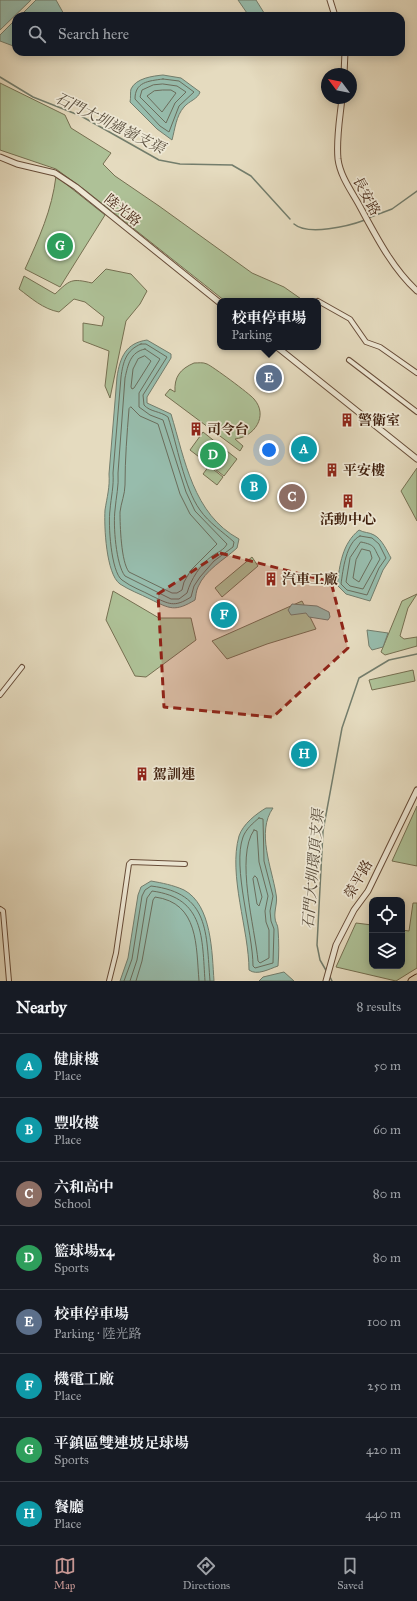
<!DOCTYPE html>
<meta charset="utf-8">
<style>
body{margin:0;font-family:"IM FELL Great Primer","Noto Serif TC",serif;background:#242831;color:#f1f3f6}
.controls{position:absolute;right:12px;bottom:12px;display:grid;overflow:hidden;border-radius:8px;box-shadow:0 2px 10px #0003}
.controls button{width:36px;height:36px;display:grid;place-items:center;padding:0;border:0;border-bottom:1px solid #363941;background:#171b24;color:#f1f3f6;font:20px sans-serif}
.compass{position:absolute;left:321px;top:68px;width:36px;height:36px;border-radius:50%;background:#171b24;box-shadow:0 2px 10px #0003;rotate:302deg}
.you{position:absolute;left:269px;top:450px;width:14px;height:14px;margin:-10px;border:3px solid #fff;border-radius:50%;background:#1a73e8;box-shadow:0 0 0 6px #1a73e833}
.badge{display:grid;place-items:center;width:26px;height:26px;border-radius:50%;background:#c59692;color:#fff;font-size:13px;font-weight:700}
.pin{position:absolute;translate:-50% -50%;border:2px solid #fff;box-shadow:0 1px 4px #0006}
.popup{position:absolute;left:217px;top:298px;width:104px;height:52px;box-sizing:border-box;display:grid;place-content:center;border-radius:8px;background:#171b24;filter:drop-shadow(0 1px 3px #0005);font-size:13px;white-space:nowrap;color:#9ea1a6}
.popup b{font-size:15px;color:#f1f3f6}
.popup::after{content:'';position:absolute;left:50%;top:100%;margin-left:-8px;border:8px solid transparent;border-top-color:#171b24}
.list{margin:0;padding:0;list-style:none}
h2{display:flex;justify-content:space-between;align-items:center;height:52px;margin:0;padding:0 16px;font-size:17px}
h2 small{font-size:13px;font-weight:400;color:#9ea1a6}
.list li{display:grid;grid-template-columns:26px 1fr auto;gap:12px;align-items:center;box-sizing:border-box;height:64px;padding:0 16px;border-top:1px solid #363941}
.list b{display:block;font-size:15px;white-space:nowrap}
.list p{margin:0;font-size:13px;white-space:nowrap;color:#9ea1a6}
.list em{font-size:13px;font-style:normal;color:#9ea1a6}
.icon{flex:none;width:22px;height:22px;fill:none;stroke:currentColor;stroke-width:2;stroke-linecap:round;stroke-linejoin:round}
.map{position:relative;flex:none;width:417px;height:981px;overflow:hidden}
.search{position:absolute;background:#171b24;box-shadow:0 2px 10px #0003;left:12px;right:12px;top:12px;height:44px;display:flex;align-items:center;gap:10px;box-sizing:border-box;padding:0 14px;border-radius:12px;color:#9ea1a6;font-size:15px}
.sheet{height:564px;background:#171b24}
nav{display:flex;justify-content:space-around;align-items:center;box-sizing:border-box;height:56px;border-top:1px solid #363941;background:#171b24;font-size:11px;color:#9ea1a6}
nav a{display:grid;justify-items:center;gap:2px}
nav .on{color:#c59692}
.map>svg:first-child{display:block}
.green{fill:#aec197;stroke:#767052}
.water{fill:#97bcac;stroke:#737d6c}
.lines{fill:none;stroke-linecap:round;stroke-linejoin:round}
.shore{stroke:#6a6d5c;stroke-width:1}
.stream{stroke:#737d6c;stroke-width:1.5}
.minor-casing{stroke:#684d39;stroke-width:6}
.tertiary-casing{stroke:#684d39;stroke-width:7}
.primary-casing{stroke:#3e1e0c;stroke-width:9}
.minor{stroke:#eee8d5;stroke-width:4}
.tertiary{stroke:#eee8d5;stroke-width:5}
.primary{stroke:#e5dbbf;stroke-width:7}
.marked{fill:#8f2418;fill-opacity:0.2;stroke:#8f2418;stroke-width:3;stroke-dasharray:8 5;stroke-linejoin:round}
.labels{text-anchor:middle;stroke-width:3.5;stroke-linejoin:round;paint-order:stroke}
.street-label{font-size:14px;fill:#3e1e0c;stroke:#eee8d5}
.poi-label{font-size:14px;font-weight:bold;fill:#3e1e0c;stroke:#eee8d5;text-anchor:start}
.water-label{font-size:15px;font-style:italic;fill:#594d3c;stroke:#eee8d5}
</style>
<div class="map">
<svg width="417" height="981" viewBox="0 0 417 981">
<rect width="100%" height="100%" fill="#e5dbbf"/>
<filter id="stains"><feTurbulence type="fractalNoise" baseFrequency=".005" numOctaves="4"/><feColorMatrix values="0 0 0 0 .2 0 0 0 0 .09 0 0 0 0 .02 0 0 0 .5 -.17"/></filter>
<radialGradient id="worn" r=".72"><stop offset=".6" stop-color="#630" stop-opacity="0"/><stop offset="1" stop-color="#630" stop-opacity=".3"/></radialGradient>
<g class="green">
<polygon points="0,83 65,115 71,128 111,153 103,164 115,176 159,206 252,273 284,287 304,301 225,301 85,190 56,169 0,150"/>
<path d="M56,176L105,215L60,287L25,269C39,238 52,210 56,176Z"/>
<path d="M106,269L131,274L147,291L140,304L126,321L110,398L105,386L109,351L83,341V323L102,326L104,317L85,302L74,299L59,312C43,309 31,298 19,289L24,276L55,294C70,280 71,278 92,283Z"/>
<path d="M194,363C198,363 203,362 207,364C212,366 250,394 254,399C269,416 254,437 235,439L243,446L240,451L165,395L170,389L175,392C174,377 180,369 194,363Z"/>
<polygon points="203,432 237,459 224,476 190,450"/>
<polygon points="209,466 223,477 217,485 203,474"/>
<polygon points="417,468 417,521 401,491"/>
<polygon points="252,557 258,566 222,597 215,588"/>
<polygon points="113,591 159,618 191,618 196,640 146,677 135,676 106,620"/>
<polygon points="417,594 408,608 400,636 404,639 417,637 417,646 385,655 381,652 402,601"/>
<polygon points="302,601 316,629 267,644 227,659 212,641"/>
<polygon points="413,670 415,681 372,690 369,680"/>
<polygon points="417,806 417,866 392,861"/>
<polygon points="413,903 417,903 417,968 396,981 336,967 356,923 372,925 372,966 402,966 402,930 409,931"/>
</g>
<g class="water">
<polygon points="0,0 31,0 0,30"/>
<polygon points="36,0 56,0 65,16 20,16"/>
<polygon points="238,0 256,0 266,16 249,16"/>
<polygon points="16,19 16,47 0,41 0,35"/>
<path d="M163,75L181,78L200,92C198,99 189,101 184,107C176,116 175,129 172,140L157,129L130,102C131,98 130,92 131,89C136,78 153,76 163,75Z"/>
<path d="M147,340L171,354V358L147,397V403L171,414C185,460 193,514 239,539L237,548C224,560 205,570 198,587C196,591 196,596 195,600C175,612 170,609 150,599C140,594 129,590 120,584C106,574 104,526 105,510C107,497 110,487 109,474L117,377C120,357 126,343 147,340Z"/>
<path d="M359,530C364,533 369,532 374,535C382,539 387,551 391,558L383,570L370,601L346,594L337,585C340,564 342,544 359,530Z"/>
<polygon points="292,604 317,606 329,612 330,617 328,620 309,617 306,613 291,615 288,610"/>
<polygon points="367,630 388,633 383,647 372,650 369,646"/>
<path d="M266,808H273C256,832 272,868 276,894C278,902 274,910 275,918C275,922 278,925 278,929C279,942 279,954 278,966C269,969 257,976 249,970C249,930 228,875 239,836C243,824 256,814 266,808Z"/>
<path d="M151,881C162,883 173,885 184,890C212,905 212,953 214,981H120L128,958L138,895L141,887Z"/>
<polygon points="284,972 294,981 259,981 263,977"/>
</g>
<g class="lines">
<g class="shore">
<path d="M163,79L179,81L194,92L179,106L169,132L160,126L135,99C135,82 148,81 163,79Z"/>
<polygon points="163,84 177,86 186,92 175,103 166,123 140,97 142,90 153,85"/>
<polygon points="163,90 171,90 176,93 162,112 147,96 154,91"/>
<path d="M141,344H146L167,357L143,395L144,405C150,412 160,411 168,417C177,444 184,488 200,510C209,523 223,532 234,542L233,547L214,561L200,577L194,586L191,597C174,608 169,604 152,596C143,591 131,587 122,580C111,572 108,524 110,510C111,497 114,486 113,473L121,377C123,362 126,350 141,344Z"/>
<path d="M145,349L160,359L139,393V407L150,415L163,420L186,492L195,511L227,544C224,550 218,552 212,556C200,565 191,579 187,593L179,599H171L125,576C116,565 113,525 115,510C116,497 119,486 118,473L125,378C128,365 130,352 145,349Z"/>
<polygon points="145,356 151,361 134,388 132,389 131,387 133,369 138,359"/>
<path d="M131,407L140,416L158,424L180,494L190,514L217,544L191,570L184,582L182,590L177,593H172L129,572C121,562 120,525 120,512C121,503 125,494 125,485C125,459 127,434 129,409Z"/>
<path d="M360,536L372,538L379,544L386,558L379,568L367,595L347,590L341,584C343,570 346,542 360,536Z"/>
<path d="M361,542C376,545 373,547 380,559L363,589L350,586L346,582L350,558Z"/>
<polygon points="362,549 370,551 372,558 359,582 353,578 356,560"/>
<path d="M259,818L263,819L264,861L273,896L270,911L271,921L274,929L273,963L255,968L253,966C253,932 232,867 243,837C246,829 253,823 259,818Z"/>
<path d="M254,830L257,831L259,862L268,896L265,911L266,922L269,930V958L260,963L258,961C255,928 235,857 254,830Z"/>
<polygon points="255,876 257,878 262,897 259,906 257,904 253,879"/>
<path d="M124,981L132,959L142,896L145,890L151,886C210,893 206,933 210,981"/>
<path d="M130,981L137,960L147,898L152,891C205,898 202,938 205,981"/>
<path d="M136,981L142,961L153,900L155,897C199,903 196,946 199,981"/>
</g>
<g class="stream">
<polyline points="0,77 33,97 81,116 159,160 180,164 232,165 251,176 290,219"/>
<polyline points="368,218 392,209 417,191"/>
<path d="M294,224C308,236 349,226 365,220"/>
<polyline points="327,972 320,960 317,945 323,831 342,728 359,678 389,660 417,654"/>
<polyline points="329,975 332,981"/>
</g>
<g class="minor-casing">
<g id="minor">
<polyline points="318,301 350,319 366,342 380,347 417,373"/>
<polyline points="349,360 417,412"/>
<polyline points="0,695 22,667"/>
<polyline points="0,909 3,911 9,981"/>
<polyline points="109,981 116,953 129,864 131,862 185,864"/>
</g>
</g>
<g class="tertiary-casing">
<g id="tertiary">
<polyline points="330,0 335,16"/>
<polyline points="344,74 345,52"/>
<path d="M342,98C340,118 336,139 338,159C340,175 350,189 358,203C375,234 391,267 417,291"/>
<polyline points="0,157 17,164 55,173 76,187 220,303"/>
<polyline points="277,347 417,459"/>
<polyline points="326,981 336,945 354,910 368,891 417,790"/>
</g>
</g>
<g class="primary-casing">
<polyline id="primary" points="412,981 417,978"/>
</g>
<use href="#minor" class="minor"/>
<use href="#tertiary" class="tertiary"/>
<use href="#primary" class="primary"/>
</g>
<path class="marked" d="M220,553L331,582L348,648L273,717L164,707L158,594Z"/>
<defs>
<g id="building-bare" transform="scale(1.08)"><path d="M-4-6H4V6H1V3H-1V6H-4ZM-2.5-4.3h1.7v1.8h-1.7ZM.8-4.3h1.7v1.8H.8ZM-2.5-1h1.7V.8h-1.7ZM.8-1h1.7V.8H.8Z" fill="#8f2418" stroke="#eee8d5" stroke-width="2.5" paint-order="stroke"/></g>
</defs>
<g fill-rule="evenodd">
<use href="#building-bare" x="347" y="420"/>
<use href="#building-bare" x="196" y="429"/>
<use href="#building-bare" x="332" y="470"/>
<use href="#building-bare" x="348" y="501"/>
<use href="#building-bare" x="271" y="579"/>
<use href="#building-bare" x="142" y="774"/>
</g>
<g class="labels">
<g class="street-label">
<text transform="translate(367 196) rotate(62)" y="5">長安路</text>
<text transform="translate(123 210) rotate(39)" y="5">陸光路</text>
<text transform="translate(358 879) rotate(-60)" y="5">榮平路</text>
</g>
<g class="poi-label">
<text x="358" y="425">警衛室</text>
<text x="207" y="434">司令台</text>
<text x="343" y="475">平安樓</text>
<text x="348" y="524" text-anchor="middle">活動中心</text>
<text x="282" y="584">汽車工廠</text>
<text x="153" y="779">駕訓連</text>
</g>
<g class="water-label">
<text transform="translate(110 123) rotate(26)" y="5">石門大圳過嶺支渠</text>
<text transform="translate(313 869) rotate(-85)" y="5">石門大圳環頂支渠</text>
</g>
</g>
<rect width="100%" height="100%" filter="url(#stains)"/>
<rect width="100%" height="100%" fill="url(#worn)"/>
</svg>
<div class="controls">
<button><svg class="icon" aria-label="locate" viewBox="0 0 24 24"><circle cx="12" cy="12" r="6"/><path d="M12 2v4M12 18v4M2 12h4M18 12h4"/></svg></button>
<button><svg class="icon" aria-label="layers" viewBox="0 0 24 24"><path d="M12 4l9 5-9 5-9-5zM3 14l9 5 9-5"/></svg></button>
</div>
<svg class="compass" viewBox="-18 -18 36 36"><path d="M0-13l5 13h-10z" fill="#e53935"/><path d="M0 13l5-13h-10z" fill="#9ea1a6"/></svg>
<div class="you"></div>
<div class="pin badge" style="left:304px;top:449px;background:#0f9aa8">A</div>
<div class="pin badge" style="left:254px;top:487px;background:#0f9aa8">B</div>
<div class="pin badge" style="left:292px;top:497px;background:#8d6e63">C</div>
<div class="pin badge" style="left:213px;top:455px;background:#2e9e5b">D</div>
<div class="pin badge" style="left:269px;top:378px;background:#5c6f8a">E</div>
<div class="popup"><b>校車停車場</b>Parking</div>
<div class="pin badge" style="left:224px;top:615px;background:#0f9aa8">F</div>
<div class="pin badge" style="left:60px;top:246px;background:#2e9e5b">G</div>
<div class="pin badge" style="left:304px;top:754px;background:#0f9aa8">H</div>
<div class="search"><svg class="icon" aria-label="search" viewBox="0 0 24 24"><circle cx="10" cy="10" r="6"/><path d="M15 15l6 6"/></svg>Search here</div>
</div>
<section class="sheet">
<h2>Nearby<small>8 results</small></h2>
<ul class="list">
<li><span class="badge" style="background:#0f9aa8">A</span><div><b>健康樓</b><p>Place</p></div><em>50 m</em></li>
<li><span class="badge" style="background:#0f9aa8">B</span><div><b>豐收樓</b><p>Place</p></div><em>60 m</em></li>
<li><span class="badge" style="background:#8d6e63">C</span><div><b>六和高中</b><p>School</p></div><em>80 m</em></li>
<li><span class="badge" style="background:#2e9e5b">D</span><div><b>籃球場x4</b><p>Sports</p></div><em>80 m</em></li>
<li><span class="badge" style="background:#5c6f8a">E</span><div><b>校車停車場</b><p>Parking · 陸光路</p></div><em>100 m</em></li>
<li><span class="badge" style="background:#0f9aa8">F</span><div><b>機電工廠</b><p>Place</p></div><em>250 m</em></li>
<li><span class="badge" style="background:#2e9e5b">G</span><div><b>平鎮區雙連坡足球場</b><p>Sports</p></div><em>420 m</em></li>
<li><span class="badge" style="background:#0f9aa8">H</span><div><b>餐廳</b><p>Place</p></div><em>440 m</em></li>
</ul>
</section>
<nav>
<a class="on"><svg class="icon" aria-label="map" viewBox="0 0 24 24"><path d="M3 6l6-2 6 2 6-2v14l-6 2-6-2-6 2zM9 4v14M15 6v14"/></svg>Map</a>
<a><svg class="icon" aria-label="directions" viewBox="0 0 24 24"><path d="M12 3l9 9-9 9-9-9zM9 14v-3h6M13 9l2 2-2 2"/></svg>Directions</a>
<a><svg class="icon" aria-label="saved" viewBox="0 0 24 24"><path d="M7 4h10v16l-5-4-5 4z"/></svg>Saved</a>
</nav>
